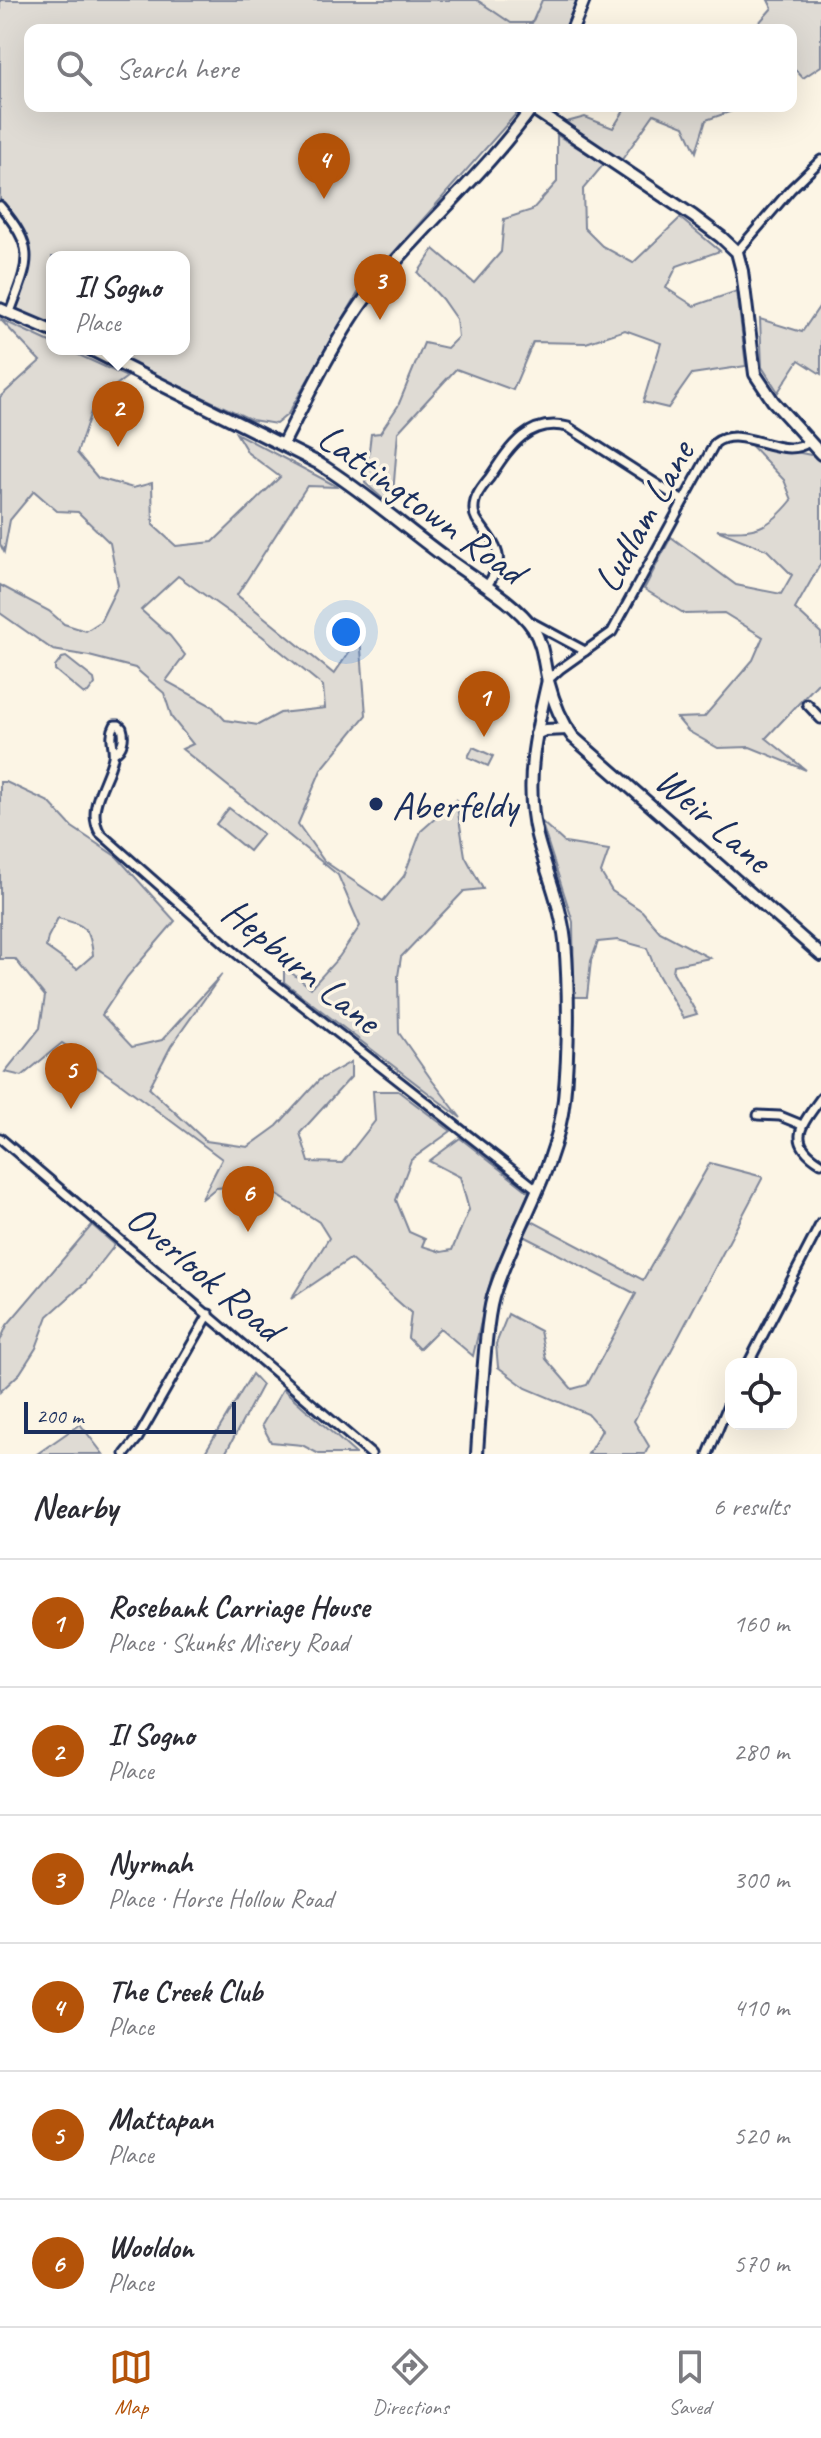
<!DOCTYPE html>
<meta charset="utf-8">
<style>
body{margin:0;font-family:Caveat,sans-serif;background:#f7f7f7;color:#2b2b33}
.controls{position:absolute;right:24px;bottom:24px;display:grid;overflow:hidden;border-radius:16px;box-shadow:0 8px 32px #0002}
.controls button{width:72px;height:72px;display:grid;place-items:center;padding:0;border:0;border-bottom:2px solid #e1e1e2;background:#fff;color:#2b2b33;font:40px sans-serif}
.scale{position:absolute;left:24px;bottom:20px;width:212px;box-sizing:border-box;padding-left:8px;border:4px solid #1b2f5e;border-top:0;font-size:22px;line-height:28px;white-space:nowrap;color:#1b2f5e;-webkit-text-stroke:6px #fcf5e5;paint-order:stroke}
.you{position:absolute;left:346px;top:632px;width:28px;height:28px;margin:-20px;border:6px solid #fff;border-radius:50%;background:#1a73e8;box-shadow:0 0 0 12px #1a73e833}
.badge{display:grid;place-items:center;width:52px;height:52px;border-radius:50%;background:#b45309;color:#fff;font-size:26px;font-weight:700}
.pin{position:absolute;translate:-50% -66px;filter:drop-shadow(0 2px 4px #0008)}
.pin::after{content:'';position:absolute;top:42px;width:28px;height:24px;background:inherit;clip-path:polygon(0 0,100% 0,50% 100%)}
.popup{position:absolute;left:46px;top:251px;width:144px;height:104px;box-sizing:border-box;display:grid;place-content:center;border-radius:16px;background:#fff;filter:drop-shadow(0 2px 6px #0005);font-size:26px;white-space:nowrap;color:#7c7c81}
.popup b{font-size:30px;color:#2b2b33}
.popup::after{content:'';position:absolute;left:50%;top:100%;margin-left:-16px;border:16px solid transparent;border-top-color:#fff}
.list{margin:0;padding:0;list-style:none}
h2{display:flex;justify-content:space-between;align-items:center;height:104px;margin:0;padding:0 32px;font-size:34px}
h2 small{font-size:26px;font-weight:400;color:#7c7c81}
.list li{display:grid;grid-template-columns:52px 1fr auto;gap:24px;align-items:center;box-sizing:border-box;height:128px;padding:0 32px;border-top:2px solid #e1e1e2}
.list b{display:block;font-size:30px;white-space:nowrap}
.list p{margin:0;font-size:26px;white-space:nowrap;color:#7c7c81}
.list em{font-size:26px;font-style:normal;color:#7c7c81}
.icon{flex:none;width:44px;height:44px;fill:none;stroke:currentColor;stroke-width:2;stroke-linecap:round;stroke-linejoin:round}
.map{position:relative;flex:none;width:821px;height:1454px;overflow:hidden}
.search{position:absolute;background:#fff;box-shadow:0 8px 32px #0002;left:24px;right:24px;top:24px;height:88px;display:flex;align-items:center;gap:20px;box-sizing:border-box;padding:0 28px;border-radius:16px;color:#7c7c81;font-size:30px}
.sheet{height:872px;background:#fff}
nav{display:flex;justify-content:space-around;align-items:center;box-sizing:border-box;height:112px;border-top:2px solid #e1e1e2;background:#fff;font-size:22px;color:#7c7c81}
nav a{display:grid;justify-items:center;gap:4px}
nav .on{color:#b45309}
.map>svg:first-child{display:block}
.built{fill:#ece7dc}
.green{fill:#dfdbd4;stroke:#7d8599;stroke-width:2;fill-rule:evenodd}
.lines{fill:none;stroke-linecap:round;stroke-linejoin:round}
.street-casing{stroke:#1b2f5e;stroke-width:13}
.secondary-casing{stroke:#1b2f5e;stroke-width:16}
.street{stroke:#fcf5e5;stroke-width:7}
.secondary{stroke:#fcf5e5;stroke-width:10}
.poi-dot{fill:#1b2f5e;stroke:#fcf5e5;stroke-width:3}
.labels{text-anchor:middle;stroke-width:7;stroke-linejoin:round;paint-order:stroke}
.street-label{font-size:40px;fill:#1b2f5e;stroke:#fcf5e5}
.poi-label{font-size:40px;fill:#1b2f5e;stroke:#fcf5e5;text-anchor:start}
</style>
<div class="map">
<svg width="821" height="1454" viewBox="0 0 821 1454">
<rect width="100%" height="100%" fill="#fcf5e5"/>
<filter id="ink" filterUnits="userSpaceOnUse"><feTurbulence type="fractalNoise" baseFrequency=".0125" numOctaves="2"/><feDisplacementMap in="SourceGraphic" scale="16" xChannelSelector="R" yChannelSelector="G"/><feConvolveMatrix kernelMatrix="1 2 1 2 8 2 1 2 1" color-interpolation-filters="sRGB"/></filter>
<g filter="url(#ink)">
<polygon class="built" points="435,0 577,0 565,30 481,30"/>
<g class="green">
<polygon points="0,0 477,0 511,23 532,23 542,0 577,0 565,30 30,30 30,106 523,106 358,293 288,414 276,424 252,420 98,349 184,349 184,257 52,257 52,327 13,309 28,258 28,243 24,232 0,201"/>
<polygon points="768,0 821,0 821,66 803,78 791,65 791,30 749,30 758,24 772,8"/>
<polygon points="627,106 740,106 741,108 706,120 696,152 684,126 654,114 621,161 563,123 585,117 613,128"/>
<polygon points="557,135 604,164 583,189 584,228 602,246 633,263 680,218 720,251 677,266 666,288 694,306 737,291 746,366 692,374 668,408 643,402 661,343 625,330 586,343 533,342 513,390 456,369 398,432 392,507 365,483 371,434 380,433 398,406 424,343 447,348 458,337 456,319 442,299 418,273 434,249 474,283 501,252 504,219 532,210 557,182"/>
<polygon points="821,304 821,374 799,360 778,392 762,367 760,319 802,332"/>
<path d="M0,319L52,343V349H66L127,377L101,396L93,406L77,453L98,478L133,488L152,483L153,525L176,546L213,542L280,477L248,453L236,433L338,487L307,486L237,595L334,674L360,636L366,715L321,770L298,824L324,861L383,901L404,876L421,831L456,800L465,856L483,889L464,891L401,957L398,976L399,1033L431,1079L461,1118L284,982V967L311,988L339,957L360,926L338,875L182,749L193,744L172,718L164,693L135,668L89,656L53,650L0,613V585L49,611L64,624L86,631L100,622L118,585L110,543L78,512L57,511L34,491L10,520L4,552L0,544V397L40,361ZM178,576L262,636L323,686L325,708L280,713L258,725L225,720L212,706L166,681L185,655L170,636L141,610Z"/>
<path d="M749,443L816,456L821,462V563L795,609L821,633V680L766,738L806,770L750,747L718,748L688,731L677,718L704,717L753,660L763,637L724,613L685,614L644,589L671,537L736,585L781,594L792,575L767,550L717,530C755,532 768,530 792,500L784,480Z"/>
<polygon points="66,657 94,679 95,684 88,693 84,694 55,670 55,667 62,658"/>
<polygon points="473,747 493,756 488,766 468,757"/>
<path d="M0,782H6L49,802L72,827L117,857L175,921L127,977L102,1015L132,1047L162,1040L222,974L171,1046L149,1088L206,1141L248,1147L277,1126L319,1080L351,1062V1077L300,1133L309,1162L342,1163L375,1121L373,1091H398L451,1131L411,1160L396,1200L409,1232L425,1239L422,1246L441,1252L452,1250L469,1210L460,1177L429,1161L460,1138L529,1192L492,1275L473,1356L440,1328L419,1349L408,1338L411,1313L350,1259L291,1299L329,1238L319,1222L260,1184L216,1188L201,1200L222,1159L120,1083L62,1043L22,1076L5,1072L40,1028L45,996L15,959H0ZM58,918C85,926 90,926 93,955L77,969L46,947L48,937Z"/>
<polygon points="229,808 263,834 249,851 216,824"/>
<polygon points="541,821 565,843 609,850 601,873 612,891 642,911 660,932 710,958 674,965 673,972 697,1014 683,1018 657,973 647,948 618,940 598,942 591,961 587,997 574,997 573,922"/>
<polygon points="710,1163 763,1177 634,1421 649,1446 645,1454 588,1454 602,1430 588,1414 526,1388 498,1367 496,1344 508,1314 540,1331 546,1359 572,1389 587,1385 636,1294 523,1236 532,1221 643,1280"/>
<polygon points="92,1225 115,1245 85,1283 48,1316 36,1348 20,1373 0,1392 0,1341 7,1325"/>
<polygon points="252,1374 262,1385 225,1454 204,1454"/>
<polygon points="283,1389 356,1454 357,1454 319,1454 302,1445 271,1442 262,1425"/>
<polygon points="80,1424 103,1454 37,1454"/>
</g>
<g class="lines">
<g class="street-casing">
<g id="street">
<path d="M0,206C37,250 29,261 10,312"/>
<polyline points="737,252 791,189 821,160"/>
<path d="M486,587C505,560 501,553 482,527C478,522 474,517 474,510C473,497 483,486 490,477C509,448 528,417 568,427L683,501"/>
<polyline points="531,622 585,651"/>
<path d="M548,680L560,669L612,632L715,443C742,423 781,462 809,442"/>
<polyline points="807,704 821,719"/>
<path d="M114,753C123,748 125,737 122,728L119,725H115C108,737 115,746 113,757C108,782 85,807 100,833L237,954L538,1190"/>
<path d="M821,1098C802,1125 785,1141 821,1163"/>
<polyline points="758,1115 780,1116 802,1125"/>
<polyline points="0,1138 371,1454"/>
<polyline points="748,1364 821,1223"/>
<polyline points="125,1454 138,1438 209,1314"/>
<polyline points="708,1454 731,1398"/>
</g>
</g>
<g class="secondary-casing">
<g id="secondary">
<polyline points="572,30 584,0"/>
<polyline points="532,108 693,216 721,237 737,252 742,271 755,374 773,401 821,454"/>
<polyline points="0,309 52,331"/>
<path d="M90,349L318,463C362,490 400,524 442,555C468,575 516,602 533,628C544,647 543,661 548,681C553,700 562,722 573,737L821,955"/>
<path d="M283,444C306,399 335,340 364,300C416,231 484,176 533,106"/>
<polyline points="536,734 545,730 568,729"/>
<path d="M477,1454C479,1420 482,1385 485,1351C487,1333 488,1315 493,1297C513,1230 557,1170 564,1099C569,1051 569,988 565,941C561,905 546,871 537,836C524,783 536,732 548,680"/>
</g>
</g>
<use href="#street" class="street"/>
<use href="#secondary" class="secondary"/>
</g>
</g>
<circle class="poi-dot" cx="376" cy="804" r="8"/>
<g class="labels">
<g class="street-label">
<text transform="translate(422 503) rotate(36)" y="14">Lattingtown Road</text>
<text transform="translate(643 516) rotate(-61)" y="14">Ludlam Lane</text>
<text transform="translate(714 819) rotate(41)" y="14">Weir Lane</text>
<text transform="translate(302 965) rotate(39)" y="14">Hepburn Lane</text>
<text transform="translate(205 1272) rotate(40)" y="14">Overlook Road</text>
</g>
<g class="poi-label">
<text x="392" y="818">Aberfeldy</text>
</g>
</g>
</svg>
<div class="controls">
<button><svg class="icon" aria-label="locate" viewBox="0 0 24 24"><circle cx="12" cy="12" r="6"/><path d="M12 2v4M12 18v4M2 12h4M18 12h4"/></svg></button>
</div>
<div class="scale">200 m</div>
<div class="you"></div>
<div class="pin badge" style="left:484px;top:737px">1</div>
<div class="pin badge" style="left:118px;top:447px">2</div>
<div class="popup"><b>Il Sogno</b>Place</div>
<div class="pin badge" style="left:380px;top:320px">3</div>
<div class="pin badge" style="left:324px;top:199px">4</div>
<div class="pin badge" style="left:71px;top:1109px">5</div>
<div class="pin badge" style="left:248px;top:1232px">6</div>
<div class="search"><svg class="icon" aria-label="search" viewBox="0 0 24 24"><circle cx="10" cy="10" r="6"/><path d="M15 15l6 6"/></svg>Search here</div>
</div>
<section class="sheet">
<h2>Nearby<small>6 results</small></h2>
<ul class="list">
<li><span class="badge">1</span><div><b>Rosebank Carriage House</b><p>Place · Skunks Misery Road</p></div><em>160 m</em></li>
<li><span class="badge">2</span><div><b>Il Sogno</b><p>Place</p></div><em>280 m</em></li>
<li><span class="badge">3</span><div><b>Nyrmah</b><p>Place · Horse Hollow Road</p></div><em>300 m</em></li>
<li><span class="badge">4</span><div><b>The Creek Club</b><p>Place</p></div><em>410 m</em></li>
<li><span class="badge">5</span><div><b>Mattapan</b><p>Place</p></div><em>520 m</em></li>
<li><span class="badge">6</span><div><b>Wooldon</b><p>Place</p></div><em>570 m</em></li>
</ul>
</section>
<nav>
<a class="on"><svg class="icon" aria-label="map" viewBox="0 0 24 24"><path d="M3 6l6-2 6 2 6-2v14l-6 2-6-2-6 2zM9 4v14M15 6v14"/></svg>Map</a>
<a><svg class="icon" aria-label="directions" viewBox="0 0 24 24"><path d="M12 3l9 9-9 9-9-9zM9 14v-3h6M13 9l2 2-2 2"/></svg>Directions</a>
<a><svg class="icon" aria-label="saved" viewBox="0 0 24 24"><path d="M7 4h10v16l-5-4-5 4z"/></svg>Saved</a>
</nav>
